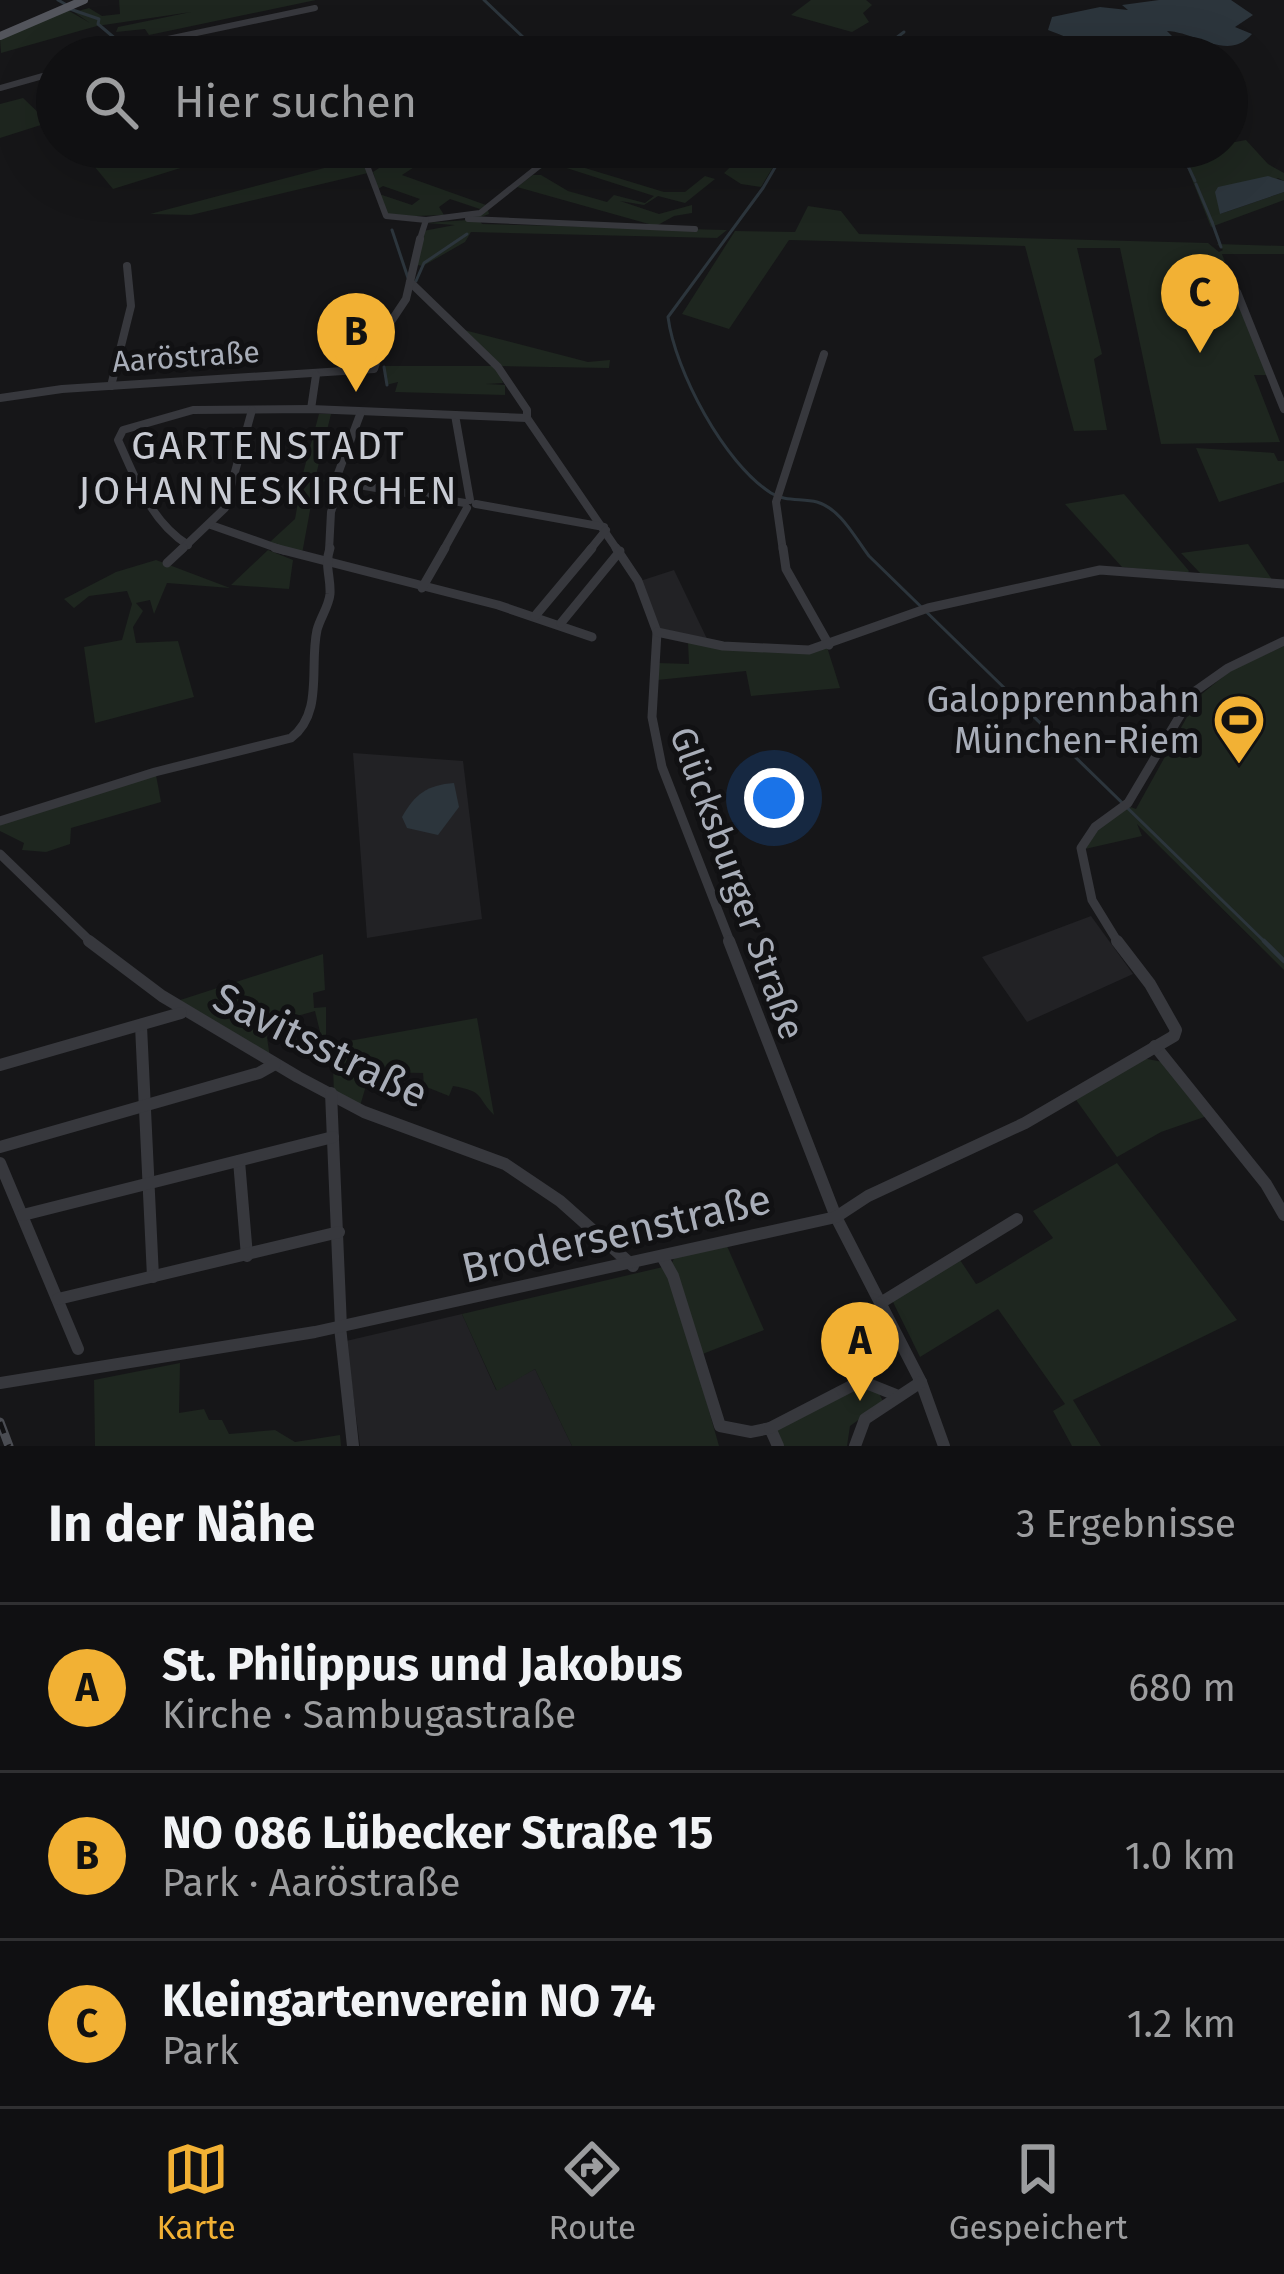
<!DOCTYPE html>
<html lang="de">
<meta charset="utf-8">
<style>
body{margin:0;font-family:"Fira Sans",sans-serif;background:#19191b;color:#f1f3f6}
.you{position:absolute;left:774px;top:798px;width:42px;height:42px;margin:-30px;border:9px solid #fff;border-radius:50%;background:#1a73e8;box-shadow:0 0 0 18px #1a73e833}
.badge{display:grid;place-items:center;width:78px;height:78px;border-radius:50%;background:#f2b134;color:#111;font-size:39px;font-weight:700}
.pin{position:absolute;translate:-50% -99px;filter:drop-shadow(0 3px 6px #0008)}
.pin::after{content:'';position:absolute;top:63px;width:42px;height:36px;background:inherit;clip-path:polygon(0 0,100% 0,50% 100%)}
.list{margin:0;padding:0;list-style:none}
h2{display:flex;justify-content:space-between;align-items:center;height:156px;margin:0;padding:0 48px;font-size:51px}
h2 small{font-size:39px;font-weight:400;color:#9c9d9f}
.list li{display:grid;grid-template-columns:78px 1fr auto;gap:36px;align-items:center;box-sizing:border-box;height:168px;padding:0 48px;border-top:3px solid #303032}
.list b{display:block;font-size:45px;white-space:nowrap}
.list p{margin:0;font-size:39px;white-space:nowrap;color:#9c9d9f}
.list em{font-size:39px;font-style:normal;color:#9c9d9f}
.icon{flex:none;width:66px;height:66px;fill:none;stroke:currentColor;stroke-width:2;stroke-linecap:round;stroke-linejoin:round}
.map{position:relative;flex:none;width:1284px;height:1446px;overflow:hidden}
.search{position:absolute;background:#101012;box-shadow:0 12px 48px #0002;left:36px;right:36px;top:36px;height:132px;display:flex;align-items:center;gap:30px;box-sizing:border-box;padding:0 42px;border-radius:66px;color:#9c9d9f;font-size:45px}
.sheet{height:660px;background:#101012}
nav{display:flex;justify-content:space-around;align-items:center;box-sizing:border-box;height:168px;border-top:3px solid #303032;background:#101012;font-size:33px;color:#9c9d9f}
nav a{display:grid;justify-items:center;gap:6px}
nav .on{color:#f2b134}
.map>svg:first-child{display:block}
.built{fill:#222225}
.green{fill:#1e261f}
.water{fill:#2c353c}
.lines{fill:none;stroke-linecap:round;stroke-linejoin:round}
.stream-far1{stroke:#2c353c;stroke-width:3}
.stream{stroke:#2c353c;stroke-width:4.5}
.minor-far3{stroke:#37383d;stroke-width:6}
.minor-far2{stroke:#37383d;stroke-width:8}
.minor-far1{stroke:#37383d;stroke-width:9}
.minor{stroke:#37383d;stroke-width:12}
.major{stroke:#53555c;stroke-width:8}
.rail-casing{stroke:#4a4c52;stroke-width:9}
.rail{stroke:#111113;stroke-width:4.5;stroke-dasharray:12;stroke-linecap:butt}
.labels{text-anchor:middle;stroke-width:10;stroke-linejoin:round;paint-order:stroke}
.far-street-label{font-size:30px;fill:#a8adb8;stroke:#111113}
.poi-label{font-size:36px;fill:#a8adb8;stroke:#111113;text-anchor:end}
.street-label{font-size:36px;fill:#a8adb8;stroke:#111113}
.neighbourhood-label{font-size:39px;letter-spacing:3px;fill:#c9ccd4;stroke:#111113}
.near-street-label{font-size:42px;fill:#a8adb8;stroke:#111113}
</style>
<div class="map">
<svg width="1284" height="1446" viewBox="0 0 1284 1446">
<rect width="100%" height="100%" fill="#161618"/>
<g class="built">
<polygon points="674,570 708,641 660,630 640,581"/>
<polygon points="353,753 463,761 482,919 367,938"/>
<polygon points="1091,916 1133,974 1027,1022 982,957"/>
<polygon points="462,1314 496,1390 535,1369 572,1446 360,1446 346,1341"/>
</g>
<g class="green">
<polygon points="119,0 316,0 149,35 145,29 116,32 118,27 191,12 97,26 1,53 0,38 64,8 90,23 74,12 89,8 102,16 120,14"/>
<polygon points="811,0 866,0 872,5 863,13 869,22 852,32 791,15"/>
<polygon points="23,98 45,119 42,112 57,108 56,130 44,124 0,138 0,104"/>
<polygon points="1246,140 1268,164 1284,173 1284,181 1278,178 1220,214 1284,192 1284,200 1211,227 1181,152"/>
<polygon points="144,147 248,147 113,189 90,161"/>
<polygon points="411,147 427,151 445,147 402,175 486,205 480,209 450,199 439,207 444,215 389,217 379,194 412,205 420,199 383,186 378,189 373,172"/>
<polygon points="751,147 785,147 761,187 741,184 724,173"/>
<polygon points="565,153 576,159 572,164 664,192 685,192 705,176 715,179 685,203 658,196 644,205 620,201 659,214 692,205 692,213 674,216 656,226 517,187 533,175 541,175 568,191 607,202 614,195 645,203 654,196 554,164 534,171"/>
<polygon points="362,158 368,173 191,215 150,214"/>
<polygon points="808,206 841,211 859,234 1208,243 1219,252 1223,250 1217,244 1284,246 1284,254 1222,254 1225,262 1215,263 1226,293 1234,294 1267,375 1254,375 1280,442 1161,444 1120,248 1077,248 1102,354 1094,359 1107,430 1074,431 1025,246 789,240 729,329 682,314 735,231 795,232"/>
<polygon points="488,210 489,214 478,218 482,224 727,230 717,238 471,232 465,242 423,266 417,265 423,231 455,225 426,223 467,220"/>
<polygon points="464,330 588,362 610,360 609,368 500,366"/>
<polygon points="383,366 496,366 503,383 486,384 505,385 505,395 395,392 398,382 386,385"/>
<polygon points="319,414 331,414 315,479 334,480 315,483 302,554 270,542 295,519 302,480 309,479 302,477"/>
<polygon points="1196,448 1274,453 1278,461 1284,461 1284,482 1219,502"/>
<polygon points="1124,494 1189,571 1187,574 1122,567 1065,504"/>
<polygon points="1248,544 1273,581 1201,574 1181,553"/>
<polygon points="268,550 293,560 289,589 231,585"/>
<polygon points="156,560 230,588 167,583 154,614 150,600 136,603 143,611 133,627 136,643 178,641 194,697 95,723 84,647 122,640 132,604 127,591 89,596 74,608 64,599 116,572"/>
<polygon points="688,642 827,647 840,688 751,696 746,671 657,680 658,663 689,664"/>
<polygon points="1284,646 1284,970 1137,824 1142,836 1085,849 1094,833 1128,806 1136,809 1198,697 1230,671"/>
<polygon points="156,775 161,802 71,828 70,844 46,852 22,850 24,843 0,831 0,823"/>
<polygon points="323,954 325,990 313,993 314,1008 326,1007 326,1035 321,1036 315,1011 265,1025 270,1057 171,1003"/>
<path d="M477,1018L494,1115C475,1096 486,1092 453,1086L449,1096L424,1086L423,1073L370,1072L360,1106L334,1092L332,1044Z"/>
<polygon points="1142,1058 1163,1062 1207,1116 1161,1132 1117,1157 1074,1097"/>
<polygon points="1117,1163 1237,1320 1073,1400 1101,1446 1072,1446 1053,1411 1065,1404 998,1309 920,1357 892,1300 960,1260 976,1284 981,1282 1053,1238 1033,1211"/>
<polygon points="727,1246 764,1330 700,1355 672,1263 674,1258"/>
<polygon points="663,1267 671,1276 719,1446 572,1446 535,1369 497,1391 462,1314"/>
<polygon points="180,1363 179,1413 204,1409 209,1420 222,1420 229,1434 275,1430 295,1442 340,1435 341,1446 95,1446 94,1380"/>
<polygon points="861,1384 877,1388 883,1402 850,1426 847,1446 782,1446 775,1429"/>
</g>
<g class="water">
<path d="M1159,0H1231L1253,15L1235,27L1252,34C1228,62 1196,32 1167,31L1177,41L1219,57C1180,57 1151,34 1111,46L1129,57C1107,53 1071,39 1048,30L1052,17L1100,7L1128,10L1122,5Z"/>
<polygon points="1268,176 1284,181 1284,192 1220,214 1215,192 1218,187"/>
<path d="M454,783L459,807L438,835L407,828L402,817C415,794 427,785 454,783Z"/>
</g>
<g class="lines">
<g class="stream-far1">
<polyline points="58,0 65,4"/>
<polyline points="484,0 544,57"/>
<polyline points="70,9 99,19 98,24 137,57"/>
<polyline points="888,44 937,57"/>
<polyline points="871,57 904,32"/>
<path d="M787,147L763,188L668,317C675,371 724,463 771,493C785,502 802,498 817,502C841,509 855,538 869,556L1267,944"/>
<polyline points="1179,147 1195,181"/>
<polyline points="1196,184 1212,222"/>
<polyline points="1212,222 1221,247"/>
<polyline points="392,230 408,278"/>
<polyline points="416,281 424,263 467,234"/>
<polyline points="384,367 387,385"/>
</g>
<polyline class="stream" points="1264,941 1284,961"/>
<g class="minor-far3">
<polyline points="107,57 130,47 315,8"/>
<polyline points="0,88 57,72"/>
<polyline points="360,147 386,216 426,220 480,213 543,163 577,147"/>
<polyline points="468,219 695,229"/>
<polyline points="419,242 426,220"/>
</g>
<g class="minor-far2">
<polyline points="410,282 498,367 527,410 527,418 618,551"/>
<polyline points="1237,292 1284,409"/>
<polyline points="111,386 131,306 127,266"/>
<polyline points="0,398 62,389 374,369 388,326 406,299 420,239"/>
<polyline points="311,409 316,375"/>
<polyline points="455,415 470,500"/>
<polyline points="341,482 465,503"/>
<polyline points="476,504 604,527"/>
<polyline points="211,525 285,551"/>
<path d="M188,545C150,521 136,479 118,440L123,430L193,410L311,409L527,418"/>
<polyline points="180,551 225,508 252,410"/>
<polyline points="329,551 331,512 341,482 336,479 361,412"/>
<polyline points="443,551 467,508"/>
<polyline points="589,551 606,530"/>
<polyline points="783,551 776,502 824,354"/>
</g>
<g class="minor-far1">
<polyline points="275,548 498,605 592,637"/>
<polyline points="616,548 638,581 657,632 652,717 662,767 731,944"/>
<polyline points="783,548 786,569 829,645"/>
<polyline points="167,563 183,548"/>
<polyline points="422,588 445,548"/>
<polyline points="535,616 592,548"/>
<polyline points="561,623 620,551"/>
<polyline points="657,632 723,646 809,650 928,608 1100,570 1284,584"/>
<path d="M0,821L155,772L291,738C324,713 309,666 317,630C320,618 329,606 330,594C331,576 324,566 330,548"/>
<polyline points="0,854 93,944"/>
<polyline points="1119,944 1092,900 1081,848 1095,827 1128,803 1194,692 1228,668 1284,641"/>
</g>
<g class="minor">
<polyline points="89,941 162,996 298,1077 364,1112 505,1164 560,1201 633,1266"/>
<polyline points="729,941 836,1217 921,1382 944,1446"/>
<polyline points="141,1026 153,1277"/>
<polyline points="1155,1046 1266,1184 1284,1215"/>
<polyline points="0,1065 181,1013"/>
<polyline points="331,1093 341,1327"/>
<polyline points="0,1147 259,1073 275,1064"/>
<polyline points="239,1161 247,1256"/>
<polyline points="0,1163 78,1349"/>
<polyline points="23,1215 333,1137"/>
<polyline points="663,1258 673,1276 720,1426 751,1432 770,1428 778,1446"/>
<polyline points="58,1299 339,1232"/>
<polyline points="882,1302 1017,1219"/>
<polyline points="340,1327 353,1446"/>
<polyline points="0,1383 315,1332 836,1217 868,1196 1025,1123 1174,1036 1176,1030 1150,984 1117,941"/>
<polyline points="770,1428 861,1381 896,1395"/>
<polyline points="855,1446 865,1419 921,1382"/>
</g>
<polyline class="major" points="0,36 84,0"/>
<g class="rail-casing">
<polyline id="rail" points="0,1422 9,1446"/>
</g>
<use href="#rail" class="rail"/>
</g>
<defs>
<g id="stadium-pin" transform="scale(2.7)"><path d="M0 17L-7.5 6A9.5 9.5 0 1 1 7.5 6Z" fill="#f2b134" stroke="#111113"/><path d="M0-5a6.5 5 0 1 0 0 10a6.5 5 0 1 0 0-10ZM-3.5-1.8h7v3.6h-7Z" fill="#111"/></g>
</defs>
<g fill-rule="evenodd">
<use href="#stadium-pin" x="1239" y="720"/>
</g>
<g class="labels">
<g class="far-street-label">
<text transform="translate(186 357) rotate(-4)" y="10">Aaröstraße</text>
</g>
<g class="poi-label">
<text x="1200" y="712">Galopprennbahn<tspan x="1200" dy="41">München-Riem</tspan></text>
</g>
<g class="street-label">
<text transform="translate(738 883) rotate(70)" y="13">Glücksburger Straße</text>
</g>
<g class="neighbourhood-label">
<text x="269" y="459">GARTENSTADT<tspan x="269" dy="45">JOHANNESKIRCHEN</tspan></text>
</g>
<g class="near-street-label">
<text transform="translate(321 1045) rotate(26)" y="15">Savitsstraße</text>
<text transform="translate(616 1233) rotate(-13)" y="15">Brodersenstraße</text>
</g>
</g>
</svg>
<div class="you"></div>
<div class="pin badge" style="left:860px;top:1401px">A</div>
<div class="pin badge" style="left:356px;top:392px">B</div>
<div class="pin badge" style="left:1200px;top:353px">C</div>
<div class="search"><svg class="icon" aria-label="search" viewBox="0 0 24 24"><circle cx="10" cy="10" r="6"/><path d="M15 15l6 6"/></svg>Hier suchen</div>
</div>
<section class="sheet">
<h2>In der Nähe<small>3 Ergebnisse</small></h2>
<ul class="list">
<li><span class="badge">A</span><div><b>St. Philippus und Jakobus</b><p>Kirche · Sambugastraße</p></div><em>680 m</em></li>
<li><span class="badge">B</span><div><b>NO 086 Lübecker Straße 15</b><p>Park · Aaröstraße</p></div><em>1.0 km</em></li>
<li><span class="badge">C</span><div><b>Kleingartenverein NO 74</b><p>Park</p></div><em>1.2 km</em></li>
</ul>
</section>
<nav>
<a class="on"><svg class="icon" aria-label="map" viewBox="0 0 24 24"><path d="M3 6l6-2 6 2 6-2v14l-6 2-6-2-6 2zM9 4v14M15 6v14"/></svg>Karte</a>
<a><svg class="icon" aria-label="directions" viewBox="0 0 24 24"><path d="M12 3l9 9-9 9-9-9zM9 14v-3h6M13 9l2 2-2 2"/></svg>Route</a>
<a><svg class="icon" aria-label="saved" viewBox="0 0 24 24"><path d="M7 4h10v16l-5-4-5 4z"/></svg>Gespeichert</a>
</nav>
